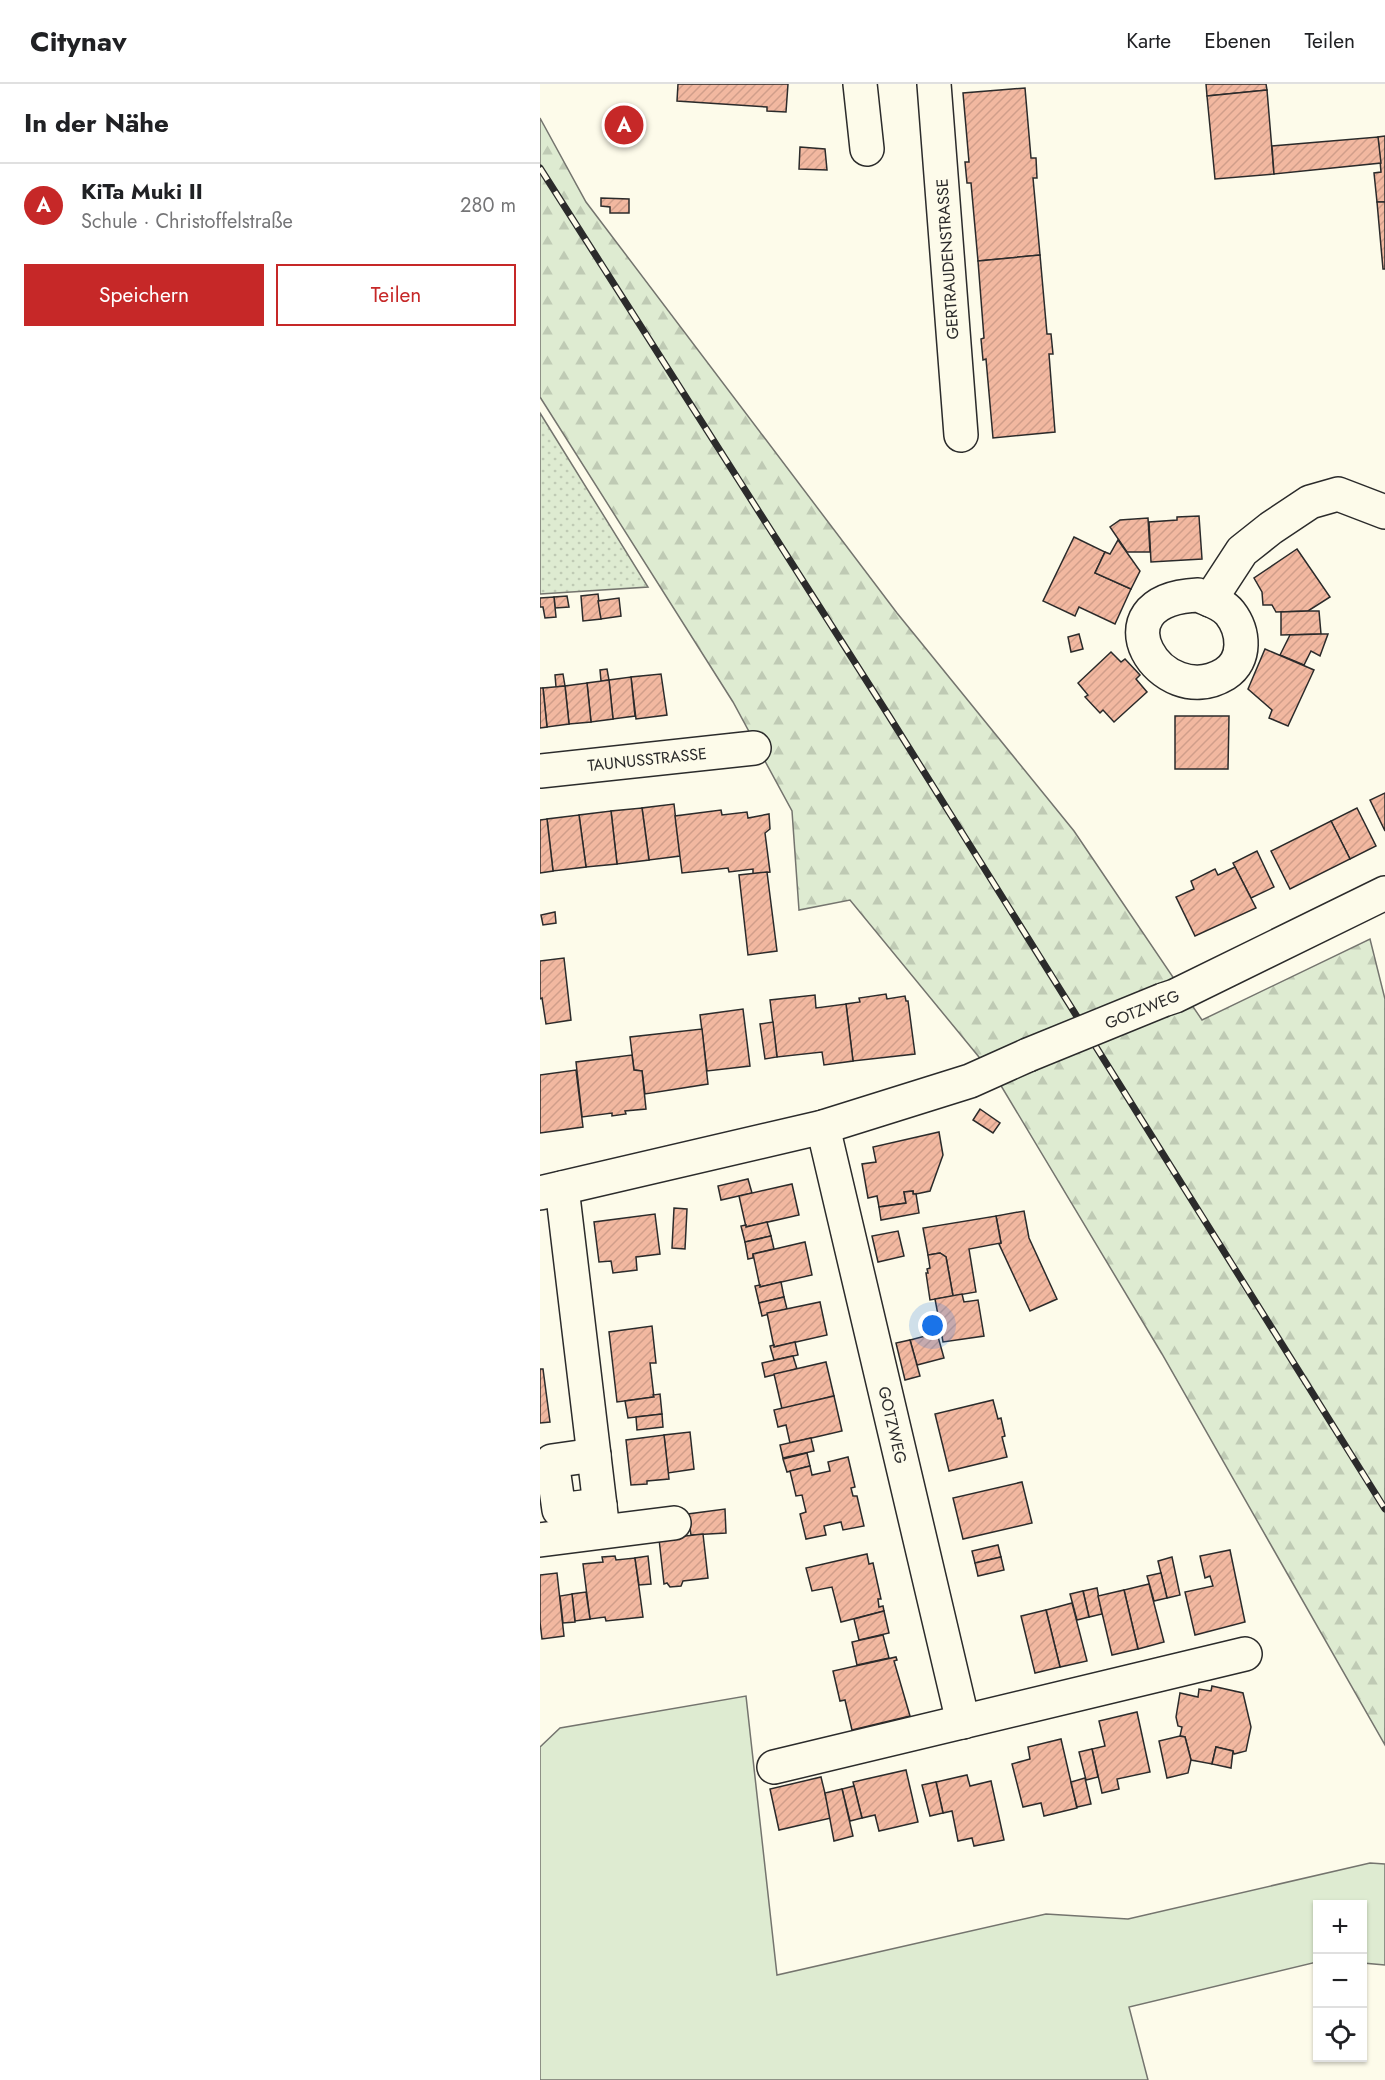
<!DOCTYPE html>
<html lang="de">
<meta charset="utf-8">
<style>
body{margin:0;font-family:Jost,sans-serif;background:#f2f2f2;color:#202124}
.controls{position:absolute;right:18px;bottom:18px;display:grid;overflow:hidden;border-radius:0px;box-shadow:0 2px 4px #0004}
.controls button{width:54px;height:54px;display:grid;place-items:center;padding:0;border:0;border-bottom:2px solid #e0e0e0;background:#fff;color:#202124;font:30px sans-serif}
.you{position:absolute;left:393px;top:1242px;width:21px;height:21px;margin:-15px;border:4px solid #fff;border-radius:50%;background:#1a73e8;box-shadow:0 0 0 9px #1a73e833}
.badge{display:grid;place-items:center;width:39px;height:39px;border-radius:50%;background:#c62828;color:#fff;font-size:20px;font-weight:700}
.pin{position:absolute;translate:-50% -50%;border:3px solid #fff;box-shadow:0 2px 6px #0006}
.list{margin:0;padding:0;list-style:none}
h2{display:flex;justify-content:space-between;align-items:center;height:78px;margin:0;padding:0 24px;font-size:26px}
h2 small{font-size:20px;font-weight:400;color:#757577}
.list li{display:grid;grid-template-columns:39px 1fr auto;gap:18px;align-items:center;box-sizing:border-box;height:84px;padding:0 24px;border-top:2px solid #e0e0e0}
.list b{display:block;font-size:22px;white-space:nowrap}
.list p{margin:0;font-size:20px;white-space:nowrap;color:#757577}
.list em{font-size:20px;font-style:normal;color:#757577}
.actions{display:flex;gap:12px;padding:18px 24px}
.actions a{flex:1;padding:14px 0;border:2px solid #c62828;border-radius:0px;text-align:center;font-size:21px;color:#c62828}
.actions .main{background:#c62828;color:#fff}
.icon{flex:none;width:33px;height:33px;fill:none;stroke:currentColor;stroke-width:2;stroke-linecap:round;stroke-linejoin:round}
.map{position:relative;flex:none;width:845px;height:1996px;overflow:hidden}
header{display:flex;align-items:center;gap:36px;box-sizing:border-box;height:84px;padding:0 30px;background:#fff;border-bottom:2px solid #e0e0e0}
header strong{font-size:28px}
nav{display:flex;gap:33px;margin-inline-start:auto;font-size:21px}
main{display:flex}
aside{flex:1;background:#fff}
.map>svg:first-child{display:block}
.grass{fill:#deebd1;stroke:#74746e;stroke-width:1.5}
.forest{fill:url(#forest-firs);stroke:#74746e;stroke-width:1.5}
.garden{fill:url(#garden-dots);stroke:#74746e;stroke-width:1.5}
.building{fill:url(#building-hatch);stroke:#2b2b2b;stroke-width:1.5}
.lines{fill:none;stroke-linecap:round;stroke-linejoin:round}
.minor-casing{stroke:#2b2b2b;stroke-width:36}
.minor{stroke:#fdfbea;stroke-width:33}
.rail-casing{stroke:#2b2b2b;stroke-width:7}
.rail{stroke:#fdfbea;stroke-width:4.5;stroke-dasharray:14;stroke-linecap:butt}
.minor-bridge-casing{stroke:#2b2b2b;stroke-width:36;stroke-linecap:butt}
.minor-bridge{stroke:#fdfbea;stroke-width:33}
.labels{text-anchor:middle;stroke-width:4.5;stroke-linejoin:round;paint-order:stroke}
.street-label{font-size:16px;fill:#2b2b2b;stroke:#fdfbea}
</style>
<header>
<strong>Citynav</strong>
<nav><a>Karte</a><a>Ebenen</a><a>Teilen</a></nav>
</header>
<main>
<aside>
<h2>In der Nähe<small></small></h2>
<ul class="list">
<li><span class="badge">A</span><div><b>KiTa Muki II</b><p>Schule · Christoffelstraße</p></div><em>280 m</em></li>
</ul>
<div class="actions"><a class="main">Speichern</a><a>Teilen</a></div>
</aside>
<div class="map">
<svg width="845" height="1996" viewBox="0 0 845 1996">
<defs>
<pattern id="forest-firs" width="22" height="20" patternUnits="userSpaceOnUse" patternTransform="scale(1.5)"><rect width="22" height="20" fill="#deebd1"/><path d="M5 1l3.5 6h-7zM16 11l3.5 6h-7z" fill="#bfcab4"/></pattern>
<pattern id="garden-dots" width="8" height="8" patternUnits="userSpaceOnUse" patternTransform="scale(1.5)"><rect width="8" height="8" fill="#deebd1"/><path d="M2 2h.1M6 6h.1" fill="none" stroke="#bfcab4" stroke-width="1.8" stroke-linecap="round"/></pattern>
<pattern id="building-hatch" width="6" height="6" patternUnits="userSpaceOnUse" patternTransform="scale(1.5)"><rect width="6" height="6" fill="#f2b8a0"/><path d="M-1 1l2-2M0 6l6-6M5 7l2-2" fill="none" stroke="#d09e8a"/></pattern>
</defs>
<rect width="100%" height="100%" fill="#fdfbea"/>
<polygon class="grass" points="206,1612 237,1891 506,1830 588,1835 830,1779 845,1780 845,1881 823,1879 822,1820 778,1820 777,1878 589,1923 608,1996 0,1996 0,1663 20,1644"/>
<polygon class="forest" points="0,34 46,118 357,529 534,747 662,936 830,855 845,915 845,1661 622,1270 457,995 310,816 259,826 252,727 193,618 0,313"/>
<polygon class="garden" points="0,329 108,503 0,510"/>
<g class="building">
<polygon points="138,0 248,0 246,28 227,27 227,23 137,17"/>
<polygon points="666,0 726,0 727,6 667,12"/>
<polygon points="485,4 491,74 496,74 497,94 493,94 500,171 438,177 431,99 427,99 425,78 429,78 423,9"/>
<polygon points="727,6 734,90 675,95 667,12"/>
<polygon points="845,52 845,118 837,118 834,89 841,88 838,53"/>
<polygon points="838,53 841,79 734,90 732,62"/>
<polygon points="260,63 285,65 287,86 259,85"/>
<polygon points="61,114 89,115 89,129 70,129 70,123 61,122"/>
<polygon points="837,118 845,118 845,185 843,185"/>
<polygon points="500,171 507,250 511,250 513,270 509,270 515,348 453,354 446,275 443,276 441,255 444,254 438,177"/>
<polygon points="659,432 662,475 611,478 609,438 637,436 637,433"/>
<polygon points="608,434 610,468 587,468 570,443 580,436"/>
<polygon points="534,453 565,468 555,489 591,505 575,540 539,523 535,532 503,517"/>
<polygon points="578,456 600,487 591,505 555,489 565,468 570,470"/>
<polygon points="757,465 790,513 768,527 736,528 732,521 723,521 722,508 714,494"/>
<polygon points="58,510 61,535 43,537 41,512"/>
<polygon points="27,512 29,523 15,524 14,513"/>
<polygon points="14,513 16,533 5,534 3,523 0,523 0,514"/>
<polygon points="79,514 81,532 61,535 58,517"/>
<polygon points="768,527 779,527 781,550 741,551 741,528"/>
<polygon points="539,550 543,565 531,568 528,553"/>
<polygon points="781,550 788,550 780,572 771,567 764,581 740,571 750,551"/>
<polygon points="725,565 774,586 748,642 729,634 732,626 708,605"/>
<polygon points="571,568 581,578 585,575 600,591 596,595 607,608 574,638 563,626 560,629 545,613 548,611 538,599"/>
<polygon points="67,585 69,596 61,597 60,586"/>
<polygon points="23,590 25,602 16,603 15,591"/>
<polygon points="121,590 127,631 96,635 91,593"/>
<polygon points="91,593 95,632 73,635 69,596"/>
<polygon points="69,596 73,635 51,638 47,599"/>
<polygon points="47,599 51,638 29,640 25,602"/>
<polygon points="25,602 29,640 7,643 3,604"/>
<polygon points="0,604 3,604 7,643 0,644"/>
<polygon points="635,632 689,632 688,685 635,685"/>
<polygon points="845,709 845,747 830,716"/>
<polygon points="134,720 140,772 109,776 102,724"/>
<polygon points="102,724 109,776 77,780 71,727"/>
<polygon points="817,724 836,762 810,775 791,737"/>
<polygon points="181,726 182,731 207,728 208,734 229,730 230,745 225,749 230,788 213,790 213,785 189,788 188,784 142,789 135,732"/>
<polygon points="71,727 77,780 46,783 39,731"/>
<polygon points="39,731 46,783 13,787 7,735"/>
<polygon points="7,735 13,787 0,789 0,736"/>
<polygon points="791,737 810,775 750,805 731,767"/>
<polygon points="717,767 734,803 711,814 693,779"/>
<polygon points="695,783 716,824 655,852 636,813 654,805 651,797 675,785 678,791"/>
<polygon points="227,788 237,867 208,871 199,791"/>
<polygon points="15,828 16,839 3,841 1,831"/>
<polygon points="24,874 31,936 6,940 2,914 0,915 0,877"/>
<polygon points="346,910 347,915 365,912 366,917 368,917 375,970 313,977 306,920 320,918 319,914"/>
<polygon points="275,911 276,924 306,920 313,977 284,981 282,968 237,973 230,916"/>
<polygon points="203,925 210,982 167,987 160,931"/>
<polygon points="233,938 237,973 225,975 220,940"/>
<polygon points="162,945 168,1000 105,1010 102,987 94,986 90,953"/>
<polygon points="92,971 94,986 102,987 106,1025 85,1027 86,1030 72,1032 72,1029 42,1033 36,978"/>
<polygon points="36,986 43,1043 0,1049 0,991"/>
<polygon points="440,1025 460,1039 453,1049 433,1036"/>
<polygon points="399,1048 403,1071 390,1107 376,1110 373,1110 373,1107 364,1108 366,1119 339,1123 337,1112 328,1114 322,1080 336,1078 333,1063"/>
<polygon points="208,1095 212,1109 181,1116 178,1102"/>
<polygon points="252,1100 259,1131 206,1143 199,1112"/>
<polygon points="373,1107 373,1110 376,1110 379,1129 341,1136 339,1123 366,1119 364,1108"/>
<polygon points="134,1124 147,1125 145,1165 132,1164"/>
<polygon points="484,1127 489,1154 517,1215 490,1227 459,1160 461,1159 456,1132"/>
<polygon points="115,1130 120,1170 96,1173 97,1186 73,1189 71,1177 59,1178 54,1138"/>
<polygon points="456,1132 461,1159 429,1165 436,1208 413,1212 406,1173 400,1169 388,1171 383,1144"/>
<polygon points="227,1138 231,1152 205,1158 201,1142 206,1141 206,1143"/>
<polygon points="358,1147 364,1172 338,1178 332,1152"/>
<polygon points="231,1152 234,1165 213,1170 213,1174 208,1175 205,1158"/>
<polygon points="265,1158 272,1191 220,1203 213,1170"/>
<polygon points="400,1169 406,1173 413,1212 390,1216 386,1189 388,1189 387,1185 390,1184 388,1171"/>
<polygon points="241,1198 244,1213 219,1219 215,1202 220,1201 220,1203"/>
<polygon points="422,1210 424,1218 438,1216 444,1252 403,1258 395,1215"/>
<polygon points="244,1213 247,1225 222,1232 219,1219"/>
<polygon points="280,1218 287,1251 234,1263 227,1229"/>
<polygon points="112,1242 116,1279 110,1279 114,1313 77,1318 69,1248"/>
<polygon points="397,1249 404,1274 377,1281 370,1256"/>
<polygon points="370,1256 380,1292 365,1296 356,1259"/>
<polygon points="255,1258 258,1271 234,1276 230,1262 234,1261 234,1263"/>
<polygon points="253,1272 257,1285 225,1293 222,1279"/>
<polygon points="286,1278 294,1312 242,1325 234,1290"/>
<polygon points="0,1285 3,1285 10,1338 0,1339"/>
<polygon points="120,1310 122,1330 88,1334 85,1317 114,1313 113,1311"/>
<polygon points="294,1312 302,1347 250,1359 246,1341 238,1343 234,1326"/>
<polygon points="453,1316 458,1335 461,1334 465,1352 462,1353 467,1373 409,1387 395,1330"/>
<polygon points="122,1330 123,1343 97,1346 96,1333"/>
<polygon points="150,1348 154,1385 128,1389 124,1351"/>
<polygon points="124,1351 129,1395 107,1397 107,1400 91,1401 86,1356"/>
<polygon points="271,1354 274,1367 243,1374 240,1361"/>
<polygon points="267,1369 270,1382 247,1388 243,1375"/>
<polygon points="308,1373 315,1403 311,1404 313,1412 317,1412 324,1442 303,1446 301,1438 284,1442 286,1451 266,1455 260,1430 266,1428 262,1411 256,1412 250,1387 270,1382 272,1391 290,1387 288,1378"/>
<polygon points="482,1398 492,1439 423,1455 413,1414"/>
<polygon points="185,1425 186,1449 151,1451 148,1430"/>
<polygon points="163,1450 168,1494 143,1497 141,1502 130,1503 127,1499 124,1500 119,1455"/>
<polygon points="458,1461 461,1473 435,1479 432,1467"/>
<polygon points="690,1466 705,1538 655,1551 645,1508 673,1502 670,1492 665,1494 660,1472"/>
<polygon points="327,1470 329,1480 333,1479 341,1515 338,1515 339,1523 343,1522 344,1527 301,1538 292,1503 272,1507 266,1484"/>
<polygon points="75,1472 76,1476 95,1474 103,1533 66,1537 65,1533 50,1535 43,1480 63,1478 62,1473"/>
<polygon points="108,1472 111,1500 99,1501 95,1474"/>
<polygon points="461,1473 464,1486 438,1492 435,1479"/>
<polygon points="632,1473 640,1511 627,1514 618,1477"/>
<polygon points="17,1489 24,1552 2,1555 0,1538 0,1491"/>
<polygon points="621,1489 627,1514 614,1517 607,1492"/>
<polygon points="609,1500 624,1558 598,1565 584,1506"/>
<polygon points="557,1504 562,1530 549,1533 543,1507"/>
<polygon points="584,1506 598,1565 572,1571 558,1512"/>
<polygon points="543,1507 549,1533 537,1536 530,1510"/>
<polygon points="46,1508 50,1535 35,1537 32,1510"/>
<polygon points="32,1510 35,1538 23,1539 20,1512"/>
<polygon points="532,1519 547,1577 520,1583 506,1526"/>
<polygon points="506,1526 520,1583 495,1589 481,1532"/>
<polygon points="344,1527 349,1549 319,1556 314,1535"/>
<polygon points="343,1551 349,1574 317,1581 312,1558"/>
<polygon points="356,1573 357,1576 354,1577 370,1632 312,1646 305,1616 300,1617 293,1587"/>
<polygon points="672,1602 703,1609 711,1643 706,1667 694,1670 693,1667 676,1663 672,1680 651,1676 645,1653 640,1652 642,1643 638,1642 636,1633 640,1609 658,1613 659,1605 671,1607"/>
<polygon points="597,1628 610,1688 577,1695 579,1705 562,1709 552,1665 565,1662 559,1637"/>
<polygon points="640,1652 645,1653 651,1676 648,1689 627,1694 619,1657"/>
<polygon points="521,1655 537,1724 504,1732 501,1719 483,1723 472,1680 490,1675 488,1663"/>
<polygon points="676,1663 693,1667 691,1684 672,1680"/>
<polygon points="552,1665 558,1693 546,1696 539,1668"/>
<polygon points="366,1686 378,1738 339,1747 335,1731 322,1734 313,1698"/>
<polygon points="427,1691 430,1702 451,1697 464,1756 434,1762 432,1754 418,1757 412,1727 403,1729 396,1698"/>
<polygon points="281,1693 291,1734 239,1746 230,1705"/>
<polygon points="545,1694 551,1720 537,1723 531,1698"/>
<polygon points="396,1698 403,1729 390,1732 382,1701"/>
<polygon points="314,1702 322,1734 310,1737 302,1705"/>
<polygon points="302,1705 313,1752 294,1757 285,1709"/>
</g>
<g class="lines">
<g class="minor-casing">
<g id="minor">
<polyline points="320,0 327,65"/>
<polyline points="394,0 421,351"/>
<path d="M658,511C669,516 682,519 690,529C704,547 707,576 685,590C621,629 551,516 658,511Z"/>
<polyline points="670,516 702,467 731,444 770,418 798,410 845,428"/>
<polyline points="0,687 214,664"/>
<polyline points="623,916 635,912 845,809"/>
<polyline points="283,1043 423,1638"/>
<polyline points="22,1104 63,1447"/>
<polyline points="0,1109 283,1043 430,997 488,971"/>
<polyline points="54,1371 12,1377 19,1426 60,1421"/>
<polyline points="0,1456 134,1439"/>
<polyline points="234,1683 705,1570"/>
</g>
</g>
<use href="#minor" class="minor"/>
<g class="rail-casing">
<polyline id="rail" points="0,84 349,632 845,1425"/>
</g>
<use href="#rail" class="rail"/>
<g class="minor-bridge-casing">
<polyline id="minor-bridge" points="488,971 623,916"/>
</g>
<use href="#minor-bridge" class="minor-bridge"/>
</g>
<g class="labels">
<g class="street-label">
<text transform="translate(407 175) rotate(-94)" y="6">GERTRAUDENSTRASSE</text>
<text transform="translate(107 675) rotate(-6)" y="6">TAUNUSSTRASSE</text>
<text transform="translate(602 925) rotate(-22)" y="6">GOTZWEG</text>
<text transform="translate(353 1341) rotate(77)" y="6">GOTZWEG</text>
</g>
</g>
</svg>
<div class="controls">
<button>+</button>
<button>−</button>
<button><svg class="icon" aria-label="locate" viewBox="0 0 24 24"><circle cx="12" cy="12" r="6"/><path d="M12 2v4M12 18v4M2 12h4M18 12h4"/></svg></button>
</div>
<div class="you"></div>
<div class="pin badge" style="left:84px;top:41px">A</div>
</div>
</main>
